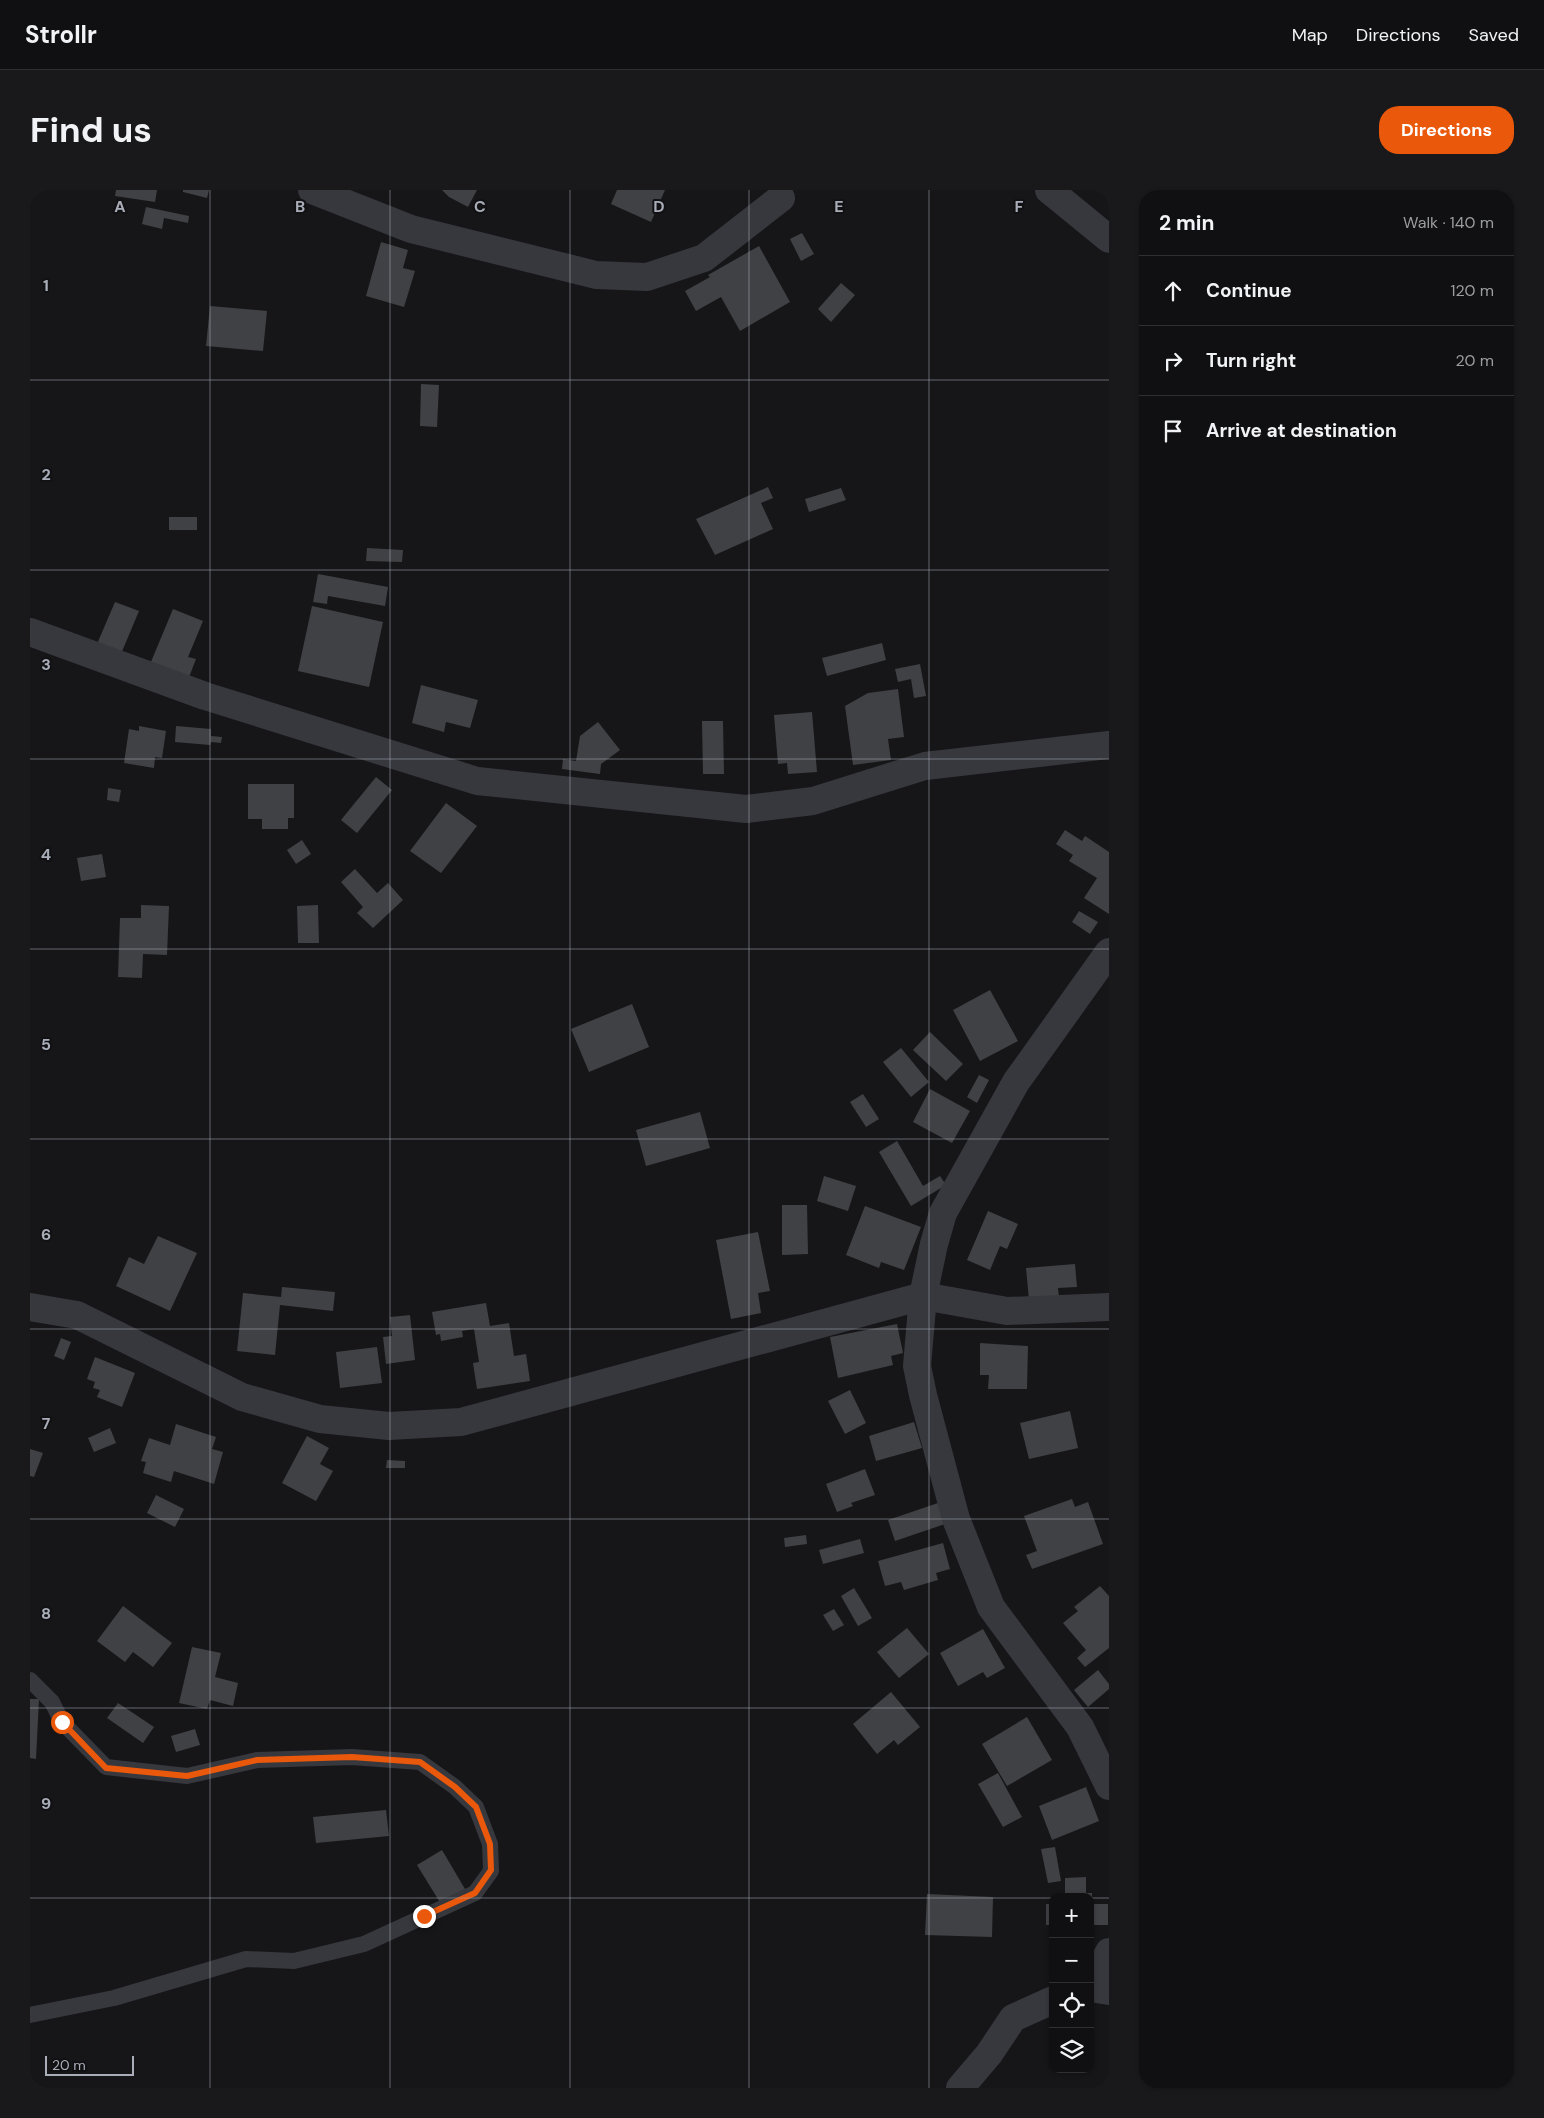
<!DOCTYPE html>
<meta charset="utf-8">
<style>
body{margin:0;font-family:"DM Sans",sans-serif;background:#19191b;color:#f1f3f6}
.controls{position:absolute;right:15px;bottom:15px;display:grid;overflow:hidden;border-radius:10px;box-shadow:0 1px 4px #0004}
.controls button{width:45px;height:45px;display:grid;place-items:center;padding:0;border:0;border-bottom:1px solid #303032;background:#101012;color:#f1f3f6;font:25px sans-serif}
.scale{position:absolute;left:15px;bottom:12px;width:89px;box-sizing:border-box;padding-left:5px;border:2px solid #a8adb8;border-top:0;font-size:14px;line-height:18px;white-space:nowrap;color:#a8adb8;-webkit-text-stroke:4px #111113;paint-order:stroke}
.stop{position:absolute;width:15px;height:15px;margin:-11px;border:4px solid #ea580c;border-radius:50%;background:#fff}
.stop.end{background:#ea580c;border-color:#fff;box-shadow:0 1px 5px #0008}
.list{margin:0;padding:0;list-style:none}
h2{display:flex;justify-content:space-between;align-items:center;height:65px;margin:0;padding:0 20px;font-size:21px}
h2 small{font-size:16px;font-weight:400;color:#9c9d9f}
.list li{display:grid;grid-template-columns:32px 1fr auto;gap:15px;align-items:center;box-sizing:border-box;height:70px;padding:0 20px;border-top:1px solid #303032}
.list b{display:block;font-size:19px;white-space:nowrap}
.list em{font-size:16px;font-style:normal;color:#9c9d9f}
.icon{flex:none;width:28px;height:28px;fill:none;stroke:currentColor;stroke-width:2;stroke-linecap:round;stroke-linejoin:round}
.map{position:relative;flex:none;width:1079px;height:1898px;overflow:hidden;border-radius:20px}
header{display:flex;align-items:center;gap:30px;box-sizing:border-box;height:70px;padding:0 25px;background:#101012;border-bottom:1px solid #303032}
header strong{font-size:24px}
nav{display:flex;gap:28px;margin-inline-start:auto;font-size:18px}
.intro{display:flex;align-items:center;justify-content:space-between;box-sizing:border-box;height:120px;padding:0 30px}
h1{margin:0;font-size:35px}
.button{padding:12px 22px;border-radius:20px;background:#ea580c;color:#fff;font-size:18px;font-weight:700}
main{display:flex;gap:30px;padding:0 30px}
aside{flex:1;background:#101012;border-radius:20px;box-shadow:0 1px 4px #0004}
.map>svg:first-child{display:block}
.building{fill:#404145}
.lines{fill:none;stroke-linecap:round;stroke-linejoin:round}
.lane{stroke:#37383d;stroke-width:16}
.street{stroke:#37383d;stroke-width:28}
.route{stroke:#ea580c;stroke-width:6}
.grid{fill:none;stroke:#a8adb8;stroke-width:1;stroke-opacity:0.55}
.grid-label{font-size:16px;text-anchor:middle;font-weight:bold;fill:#a8adb8;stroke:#111113;stroke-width:4;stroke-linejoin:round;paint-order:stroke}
</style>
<header>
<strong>Strollr</strong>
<nav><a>Map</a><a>Directions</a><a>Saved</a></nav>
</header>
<div class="intro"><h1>Find us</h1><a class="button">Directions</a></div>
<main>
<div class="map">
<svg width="1079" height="1898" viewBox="0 0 1079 1898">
<rect width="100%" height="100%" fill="#161618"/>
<g class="building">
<polygon points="86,0 127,0 125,12 85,6"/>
<polygon points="153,0 179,0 177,8 153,2"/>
<polygon points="412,0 447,0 438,17 419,7"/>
<polygon points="587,0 635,0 621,32 581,14"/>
<polygon points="116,17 159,26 158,33 134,28 132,39 112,34"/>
<polygon points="772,43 784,64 771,71 760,49"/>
<polygon points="351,52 378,60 373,78 385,81 374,117 336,106"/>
<polygon points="729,56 760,112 710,141 691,107 666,121 655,101 680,87 678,85"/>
<polygon points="811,93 825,105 801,132 788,119"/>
<polygon points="180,116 237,121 233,161 176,156"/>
<polygon points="391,194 409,195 407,237 390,236"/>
<polygon points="738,297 743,308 731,313 743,339 685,365 666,329"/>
<polygon points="811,298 816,310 779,322 775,309"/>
<rect x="139" y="327" width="28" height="13"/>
<polygon points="337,358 373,360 372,372 336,371"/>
<polygon points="288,384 358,397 355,416 298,406 297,414 283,412"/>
<polygon points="85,412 109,421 88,471 64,461"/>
<polygon points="282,416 353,432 339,497 268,481"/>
<polygon points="143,419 173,431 158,467 166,469 156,495 118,479"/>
<polygon points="852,453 856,470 797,486 792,468"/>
<polygon points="890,474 896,506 884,508 881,489 868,492 865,479"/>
<polygon points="391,495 448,510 440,538 416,532 414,542 382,533"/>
<polygon points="868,499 874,547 858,549 861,570 823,575 815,516 838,503"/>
<polygon points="782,522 787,582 758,584 757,573 748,574 744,525"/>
<polygon points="672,531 693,531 694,584 673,584"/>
<polygon points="568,532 590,560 571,574 570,584 532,579 533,569 546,571 550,546"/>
<polygon points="109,536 136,541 132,568 125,567 124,578 94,573 99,539 109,541"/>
<polygon points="146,536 181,539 181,546 192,547 191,553 181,552 180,555 145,552"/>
<polygon points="346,587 362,600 327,643 311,630"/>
<polygon points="218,594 264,594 264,628 258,628 258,639 232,639 232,629 218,629"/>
<polygon points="78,598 91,600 89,612 77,610"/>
<polygon points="416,613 447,636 411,683 380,661"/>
<polygon points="1035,640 1052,651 1055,646 1079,662 1079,724 1054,708 1067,688 1039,671 1043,665 1026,654"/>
<polygon points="272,650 281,664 266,674 257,660"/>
<polygon points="72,664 76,687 51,691 47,668"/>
<polygon points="325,679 347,703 358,693 373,710 343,738 327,723 333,717 311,692"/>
<polygon points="111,715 139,716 137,765 113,764 112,788 88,787 90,728 111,728"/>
<polygon points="288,715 289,753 268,753 267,716"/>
<polygon points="1049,721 1068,732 1060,744 1042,732"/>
<polygon points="960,800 988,851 950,871 923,820"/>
<polygon points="602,814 619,857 559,882 541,839"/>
<polygon points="900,842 933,874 916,891 883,860"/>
<polygon points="871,858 899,892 881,907 853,872"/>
<polygon points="949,885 959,890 947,913 937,907"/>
<polygon points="900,899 940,921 922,953 883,932"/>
<polygon points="833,904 849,929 836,937 820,912"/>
<polygon points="670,922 680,958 616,976 606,940"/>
<polygon points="867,951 893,996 910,986 916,995 881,1016 849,962"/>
<polygon points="794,986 826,996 818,1021 787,1011"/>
<polygon points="752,1015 777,1015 778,1064 752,1065"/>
<polygon points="835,1016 891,1037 874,1080 851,1072 849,1078 816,1065"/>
<polygon points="958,1021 988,1034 977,1059 970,1056 960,1080 937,1070"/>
<polygon points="728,1042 740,1101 728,1103 731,1123 701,1129 686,1050"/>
<polygon points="128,1046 167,1063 140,1121 86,1096 99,1067 114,1074"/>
<polygon points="1045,1074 1047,1097 1028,1098 1029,1108 999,1110 996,1078"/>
<polygon points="252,1097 305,1102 303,1121 250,1115 245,1165 207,1161 213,1103 251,1107"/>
<polygon points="456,1113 460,1136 479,1133 484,1166 496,1164 500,1191 447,1199 443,1173 449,1172 444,1139 432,1141 433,1147 411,1151 410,1144 406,1145 402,1122"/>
<polygon points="380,1125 385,1170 356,1174 353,1147 362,1146 360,1127"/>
<polygon points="867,1134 873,1163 861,1166 863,1175 808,1188 800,1147"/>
<polygon points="31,1148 41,1152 34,1170 24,1166"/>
<polygon points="950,1153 998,1156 997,1199 958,1199 959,1185 950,1185"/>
<polygon points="347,1157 352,1193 310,1198 306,1162"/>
<polygon points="65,1167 105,1183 92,1217 67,1207 70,1200 63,1198 65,1192 57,1189"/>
<polygon points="820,1200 836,1233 815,1244 798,1211"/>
<polygon points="1040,1221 1048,1258 999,1269 990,1233"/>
<polygon points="884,1232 892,1258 846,1271 839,1246"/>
<polygon points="146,1234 186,1247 182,1259 193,1262 184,1294 144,1281 141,1292 113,1283 116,1272 111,1271 119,1248 140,1255"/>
<polygon points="80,1238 86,1253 64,1262 58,1248"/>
<polygon points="277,1246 299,1258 290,1274 303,1281 286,1311 252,1293"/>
<polygon points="0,1259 13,1263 4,1287 0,1286"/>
<polygon points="357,1270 375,1271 375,1278 356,1278"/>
<polygon points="835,1279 845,1305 821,1313 823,1316 807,1322 796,1294"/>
<polygon points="126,1305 154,1319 145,1337 117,1323"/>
<polygon points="1042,1309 1045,1317 1058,1312 1073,1354 1002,1379 996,1365 1007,1361 994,1326"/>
<polygon points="908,1313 915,1334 865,1351 858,1330"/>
<polygon points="776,1345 777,1354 755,1357 754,1348"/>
<polygon points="830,1349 834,1363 793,1374 789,1360"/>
<polygon points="913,1353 920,1379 906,1383 908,1390 874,1400 871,1392 855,1396 848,1371"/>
<polygon points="1070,1396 1079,1406 1079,1458 1055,1477 1047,1468 1056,1460 1033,1433 1048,1421 1044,1417"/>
<polygon points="824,1398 842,1428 828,1436 811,1406"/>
<polygon points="93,1416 142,1453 123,1477 103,1462 95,1472 67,1451"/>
<polygon points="804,1419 814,1435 803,1441 793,1425"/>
<polygon points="877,1438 899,1464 869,1488 847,1462"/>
<polygon points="953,1439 975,1478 957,1488 953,1482 928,1496 910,1463"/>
<polygon points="162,1457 191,1463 185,1487 208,1493 203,1516 180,1510 177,1519 149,1513"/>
<polygon points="1068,1480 1079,1494 1079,1499 1058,1517 1044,1500"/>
<polygon points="861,1502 890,1537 868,1555 864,1550 847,1564 823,1534"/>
<polygon points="0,1509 9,1509 6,1569 0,1568"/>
<polygon points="88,1513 124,1537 113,1553 77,1528"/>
<polygon points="997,1527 1022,1570 977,1596 952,1554"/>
<polygon points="165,1539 170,1555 146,1562 141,1546"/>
<polygon points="968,1583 992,1627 973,1637 948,1594"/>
<polygon points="1056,1597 1069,1631 1022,1650 1009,1616"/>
<polygon points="356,1620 359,1646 286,1653 283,1627"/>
<polygon points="1025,1657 1031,1691 1018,1693 1011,1659"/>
<polygon points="412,1660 435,1699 411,1714 387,1675"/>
<polygon points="1056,1687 1056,1703 1062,1703 1062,1707 1035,1707 1035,1688"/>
<polygon points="897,1704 963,1707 962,1747 895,1745"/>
<rect x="1016" y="1714" width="7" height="21"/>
<rect x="1060" y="1714" width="18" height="21"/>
</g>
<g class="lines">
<polyline class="lane" points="0,1490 22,1512 32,1532 76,1577 157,1586 227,1570 322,1567 390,1572 425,1597 446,1617 460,1654 461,1681 445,1703 334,1754 264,1771 216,1769 84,1808 0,1825"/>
<g class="street">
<polyline points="282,0 381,39 566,85 617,87 674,68 751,8"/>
<polyline points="1019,0 1079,49"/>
<polyline points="0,442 175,506 447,591 716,619 783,611 895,576 1079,555"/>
<polyline points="1079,762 986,892 913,1023 904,1054 893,1106 887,1176 893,1205 926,1329 961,1417 1050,1537 1079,1596"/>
<polyline points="0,1117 47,1125 212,1207 290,1229 359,1236 431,1232 893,1106 977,1121 1079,1117"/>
<polyline points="1060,1787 1073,1773 1079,1762"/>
<polyline points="1060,1798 1079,1801"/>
<polyline points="930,1898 959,1864 983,1828 1023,1810"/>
</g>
</g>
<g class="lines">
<polyline class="route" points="32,1532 76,1578 157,1586 227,1570 322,1567 390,1572 425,1597 446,1617 460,1654 461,1680 445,1703 394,1726"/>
</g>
<path class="grid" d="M180,0V1898M360,0V1898M540,0V1898M719,0V1898M899,0V1898M0,190H1079M0,380H1079M0,569H1079M0,759H1079M0,949H1079M0,1139H1079M0,1329H1079M0,1518H1079M0,1708H1023M1060,1708H1079"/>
<g class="grid-label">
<text x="90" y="22">A</text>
<text x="270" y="22">B</text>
<text x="450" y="22">C</text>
<text x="629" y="22">D</text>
<text x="809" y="22">E</text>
<text x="989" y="22">F</text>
<text x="16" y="101">1</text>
<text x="16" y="290">2</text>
<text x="16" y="480">3</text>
<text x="16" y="670">4</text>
<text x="16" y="860">5</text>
<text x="16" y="1050">6</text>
<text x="16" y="1239">7</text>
<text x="16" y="1429">8</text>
<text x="16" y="1619">9</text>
</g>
</svg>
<div class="controls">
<button>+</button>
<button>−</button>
<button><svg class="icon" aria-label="locate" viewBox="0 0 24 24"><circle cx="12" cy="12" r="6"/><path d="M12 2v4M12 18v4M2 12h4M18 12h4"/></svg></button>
<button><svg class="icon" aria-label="layers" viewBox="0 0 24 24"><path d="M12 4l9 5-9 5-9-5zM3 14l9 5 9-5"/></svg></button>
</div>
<div class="scale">20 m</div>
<div class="stop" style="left:32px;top:1532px"></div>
<div class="stop end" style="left:394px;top:1726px"></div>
</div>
<aside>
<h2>2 min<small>Walk · 140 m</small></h2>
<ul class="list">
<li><svg class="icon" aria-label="ahead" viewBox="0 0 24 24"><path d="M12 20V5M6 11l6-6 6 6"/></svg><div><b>Continue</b></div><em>120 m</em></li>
<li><svg class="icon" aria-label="right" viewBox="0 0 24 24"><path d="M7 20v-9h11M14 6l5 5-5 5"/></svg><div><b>Turn right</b></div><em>20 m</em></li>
<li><svg class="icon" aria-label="arrive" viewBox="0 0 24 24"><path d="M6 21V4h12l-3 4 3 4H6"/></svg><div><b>Arrive at destination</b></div></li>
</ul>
</aside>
</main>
